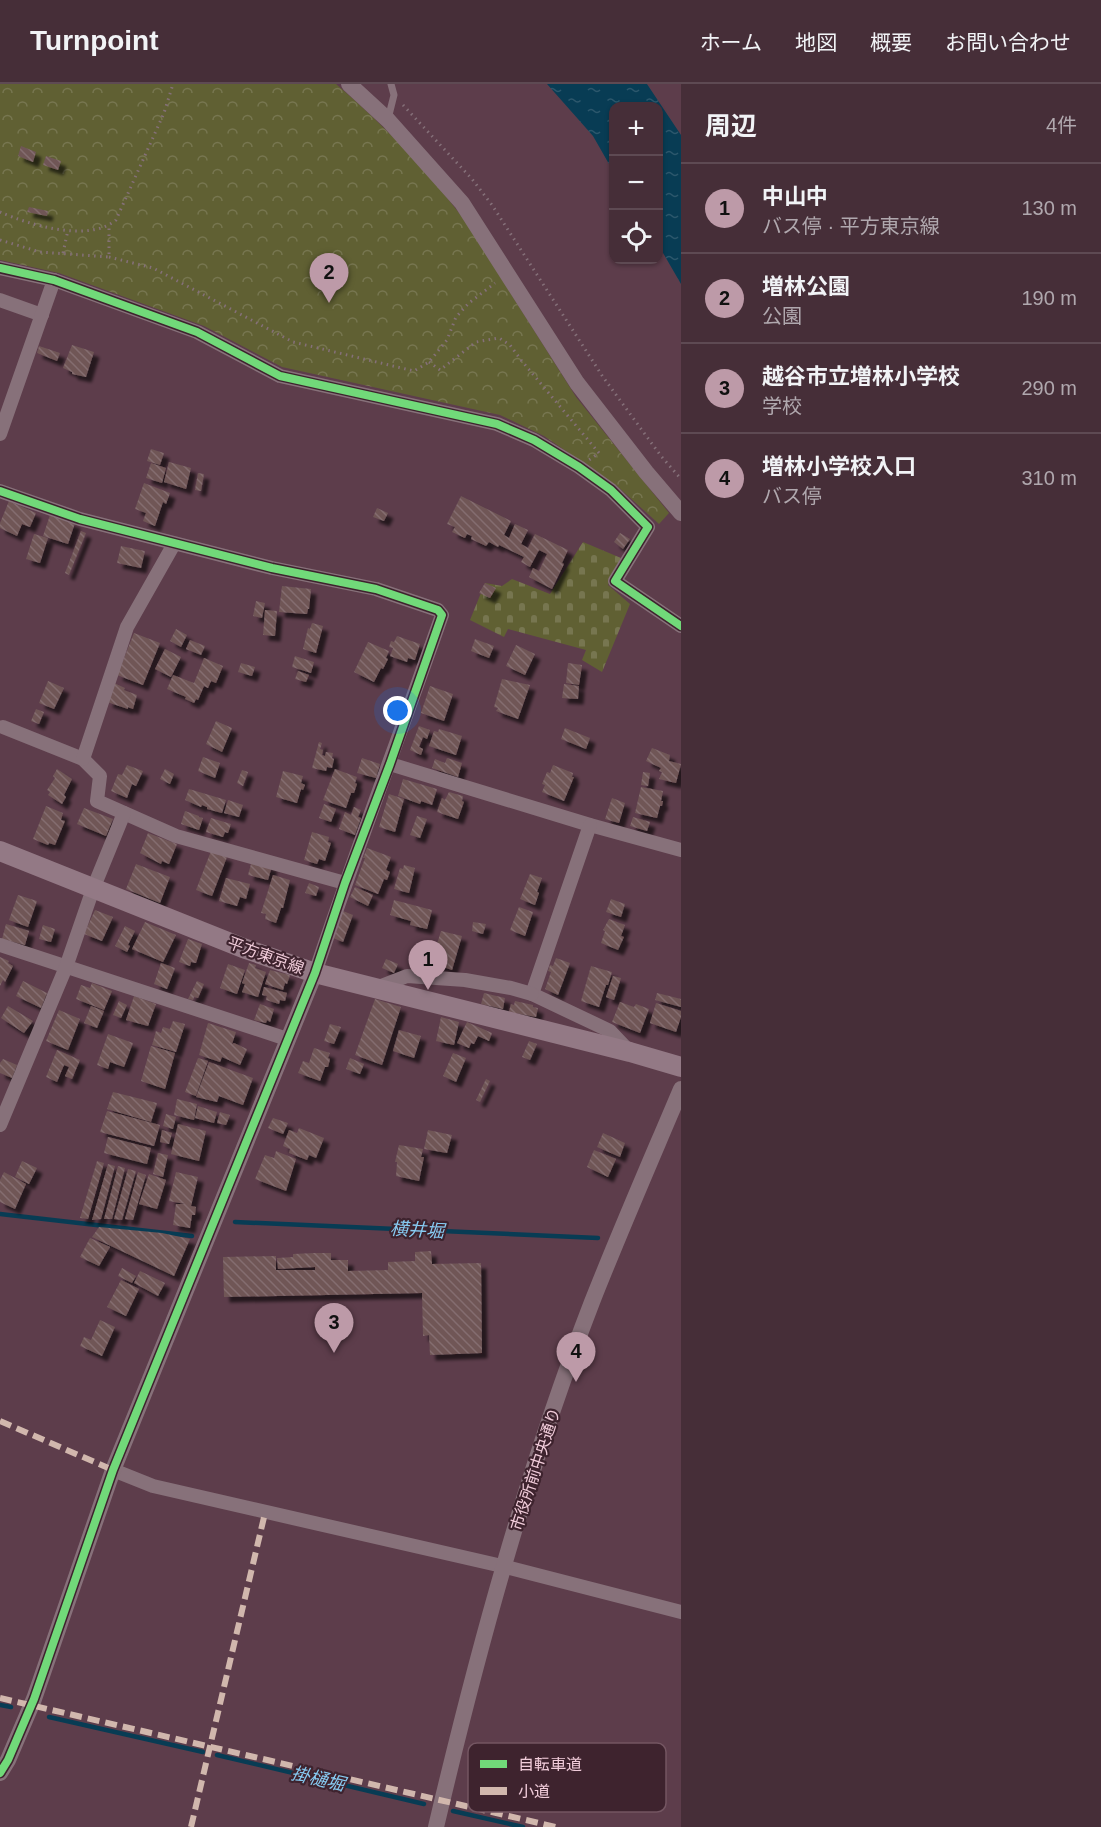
<!DOCTYPE html>
<html lang="ja">
<meta charset="utf-8">
<style>
body{margin:0;font-family:Arial,"Noto Sans JP",sans-serif;background:#503a43;color:#f1f3f6}
.controls{position:absolute;right:18px;top:18px;display:grid;overflow:hidden;border-radius:12px;box-shadow:0 2px 4px #0004}
.controls button{width:54px;height:54px;display:grid;place-items:center;padding:0;border:0;border-bottom:2px solid #5e4a53;background:#462e38;color:#f1f3f6;font:30px sans-serif}
.you{position:absolute;left:398px;top:627px;width:21px;height:21px;margin:-15px;border:4px solid #fff;border-radius:50%;background:#1a73e8;box-shadow:0 0 0 9px #1a73e833}
.badge{display:grid;place-items:center;width:39px;height:39px;border-radius:50%;background:#bd9aa8;color:#111;font-size:20px;font-weight:700}
.pin{position:absolute;translate:-50% -50px;filter:drop-shadow(0 2px 3px #0008)}
.pin::after{content:'';position:absolute;top:32px;width:21px;height:18px;background:inherit;clip-path:polygon(0 0,100% 0,50% 100%)}
.list{margin:0;padding:0;list-style:none}
h2{display:flex;justify-content:space-between;align-items:center;height:78px;margin:0;padding:0 24px;font-size:26px}
h2 small{font-size:20px;font-weight:400;color:#b0a8ae}
.list li{display:grid;grid-template-columns:39px 1fr auto;gap:18px;align-items:center;box-sizing:border-box;height:90px;padding:0 24px;border-top:2px solid #5e4a53}
.list b{display:block;font-size:22px;white-space:nowrap}
.list p{margin:0;font-size:20px;white-space:nowrap;color:#b0a8ae}
.list em{font-size:20px;font-style:normal;color:#b0a8ae}
.icon{flex:none;width:33px;height:33px;fill:none;stroke:currentColor;stroke-width:2;stroke-linecap:round;stroke-linejoin:round}
.map{position:relative;flex:none;width:681px;height:1743px;overflow:hidden}
header{display:flex;align-items:center;gap:36px;box-sizing:border-box;height:84px;padding:0 30px;background:#462e38;border-bottom:2px solid #5e4a53}
header strong{font-size:28px}
nav{display:flex;gap:33px;margin-inline-start:auto;font-size:21px}
main{display:flex}
aside{flex:1;background:#462e38}
.map>svg:first-child{display:block}
.cemetery{fill:url(#cemetery-stones)}
.park{fill:url(#park-crowns)}
.water{fill:url(#water-ripples)}
.lines{fill:none;stroke-linecap:round;stroke-linejoin:round}
.stream{stroke:#083c54;stroke-width:4.5}
.building{fill:url(#building-back-hatch);filter:url(#shadow)}
.path{stroke:#857079;stroke-width:3;stroke-dasharray:1.5 4.5;stroke-linecap:butt}
.service{stroke:#87717a;stroke-width:7}
.minor{stroke:#87717a;stroke-width:14}
.tertiary{stroke:#87717a;stroke-width:16}
.secondary{stroke:#937985;stroke-width:20}
.quiet{stroke:#d1b7ad;stroke-width:6;stroke-dasharray:12 6;stroke-linecap:butt}
.cycleway-casing{stroke:#3e232e;stroke-width:11}
.cycleway{stroke:#71d979;stroke-width:8}
.labels{text-anchor:middle;stroke-width:4.5;stroke-linejoin:round;paint-order:stroke}
.street-label{font-size:16px;fill:#f1ccda;stroke:#3e232e}
.water-label{font-size:18px;font-style:italic;fill:#87cbf2;stroke:#3e232e}
.key{fill:#3e232e;stroke:#745662;stroke-width:1.5}
.key-label{font-size:16px;fill:#f1ccda}
</style>
<header>
<strong>Turnpoint</strong>
<nav><a>ホーム</a><a>地図</a><a>概要</a><a>お問い合わせ</a></nav>
</header>
<main>
<div class="map">
<svg width="681" height="1743" viewBox="0 0 681 1743">
<defs>
<pattern id="cemetery-stones" width="16" height="16" patternUnits="userSpaceOnUse" patternTransform="scale(1.5)"><rect width="16" height="16" fill="#606033"/><path d="M2 7V4a2 2 0 0 1 4 0v3zM10 15v-3a2 2 0 0 1 4 0v3z" fill="#777650"/></pattern>
<pattern id="park-crowns" width="20" height="18" patternUnits="userSpaceOnUse" patternTransform="scale(1.5)"><rect width="20" height="18" fill="#606033"/><path d="M2 6a3 3 0 1 1 6 0M12 15a3 3 0 1 1 6 0" fill="none" stroke="#777650"/></pattern>
<pattern id="water-ripples" width="26" height="14" patternUnits="userSpaceOnUse" patternTransform="scale(1.5)"><rect width="26" height="14" fill="#083c54"/><path d="M2 4q2-2 4 0t4 0M15 11q2-2 4 0t4 0" fill="none" stroke="#2c576c"/></pattern>
<pattern id="building-back-hatch" width="6" height="6" patternUnits="userSpaceOnUse" patternTransform="scale(1.5)"><rect width="6" height="6" fill="#6f5657"/><path d="M-1 5l2 2M0 0l6 6M5-1l2 2" fill="none" stroke="#846d6f"/></pattern>
<filter id="shadow"><feDropShadow dx="5.5" dy="5.5" stdDeviation="1.5" flood-color="#0009"/></filter>
</defs>
<rect width="100%" height="100%" fill="#5d3d4b"/>
<polygon class="cemetery" points="583,458 621,474 608,501 630,520 602,588 582,576 586,566 508,545 504,553 470,536 485,499 502,502 512,495 550,510"/>
<path class="park" d="M0,0H336C382,39 429,88 465,137L576,313L669,429L659,440L617,402L544,352L500,331L282,283L204,242L59,189L0,176Z"/>
<polygon class="water" points="547,0 647,0 681,51 681,200 659,162 658,22 614,22 613,87 593,52"/>
<g class="lines">
<g class="stream">
<polyline points="0,1130 192,1152"/>
<polyline points="235,1138 598,1154"/>
<polyline points="0,1621 11,1623"/>
<polyline points="49,1633 203,1668"/>
<polyline points="217,1671 424,1720"/>
<polyline points="453,1727 523,1743"/>
</g>
</g>
<g class="building">
<polygon points="21,62 36,68 33,78 18,72"/>
<polygon points="46,72 61,77 58,86 43,81"/>
<polygon points="29,123 48,127 47,132 27,128"/>
<polygon points="72,261 94,268 86,293 72,290 72,288 63,284"/>
<polygon points="39,262 60,269 57,277 37,269"/>
<polygon points="151,365 164,369 160,381 147,377"/>
<polygon points="169,378 191,384 186,405 164,398"/>
<polygon points="151,379 166,384 162,399 146,394"/>
<polygon points="198,389 204,390 201,407 195,406"/>
<polygon points="144,399 170,409 166,420 163,418 155,442 143,437 146,429 135,425"/>
<polygon points="461,412 511,437 504,451 509,454 515,440 528,446 521,460 528,464 535,450 568,466 562,479 564,480 552,505 529,493 533,484 539,487 547,470 539,466 530,483 521,478 524,473 499,461 498,463 489,458 486,462 471,455 472,452 467,450 465,454 452,448 455,443 447,440"/>
<polygon points="9,417 36,429 30,443 22,440 17,452 0,444 0,439"/>
<polygon points="377,424 388,429 384,437 373,433"/>
<polygon points="50,431 75,439 68,460 43,452"/>
<polygon points="81,447 86,449 69,491 65,489"/>
<polygon points="620,449 630,455 623,465 614,458"/>
<polygon points="34,450 48,454 40,479 26,475"/>
<polygon points="121,462 145,467 141,484 117,479"/>
<polygon points="485,499 496,504 490,514 479,509"/>
<polygon points="282,502 311,505 309,525 308,525 307,530 279,528"/>
<polygon points="256,517 265,519 262,534 253,532"/>
<polygon points="265,526 277,527 275,552 263,551"/>
<polygon points="312,539 323,542 316,569 303,565 308,544 310,545"/>
<polygon points="176,545 187,551 181,563 170,557"/>
<polygon points="134,549 160,559 143,601 117,591"/>
<polygon points="397,552 420,560 415,576 408,574 407,578 390,572 393,564 389,563 391,557 394,558"/>
<polygon points="475,555 494,562 489,574 471,567"/>
<polygon points="190,556 205,562 201,571 186,565"/>
<polygon points="368,558 389,567 386,574 388,575 383,585 381,584 374,598 354,588"/>
<polygon points="516,561 535,570 525,591 506,582"/>
<polygon points="165,565 181,573 171,593 155,585"/>
<polygon points="295,572 314,578 311,589 292,583"/>
<polygon points="204,574 223,582 216,599 211,597 208,604 204,602 198,616 196,615 194,619 185,615 186,613 167,605 173,591 194,599"/>
<polygon points="241,579 255,583 252,592 238,588"/>
<polygon points="568,579 582,581 579,601 566,599"/>
<polygon points="298,587 309,591 306,598 295,595"/>
<polygon points="502,595 530,601 518,635 496,627 498,624 494,623"/>
<polygon points="48,597 64,604 54,625 39,619"/>
<polygon points="114,599 125,604 124,606 137,611 133,625 128,623 128,625 107,618"/>
<polygon points="564,600 579,602 578,615 562,614"/>
<polygon points="430,602 453,610 444,637 421,629"/>
<polygon points="36,625 44,628 39,640 31,637"/>
<polygon points="216,637 232,644 222,668 206,660"/>
<polygon points="419,642 430,646 427,655 423,653 419,663 423,665 421,671 410,666"/>
<polygon points="565,644 590,654 586,665 561,655"/>
<polygon points="439,645 462,652 456,671 429,662 434,647 438,648"/>
<polygon points="319,658 322,659 320,665 323,666 322,671 325,672 326,668 333,669 332,674 334,675 332,684 327,683 326,687 312,684"/>
<polygon points="652,664 670,671 669,677 681,680 676,699 659,695 662,688 659,687 661,684 646,677"/>
<polygon points="203,673 220,679 215,694 198,687"/>
<polygon points="362,674 380,680 376,694 357,689"/>
<polygon points="447,674 462,679 458,693 432,684 435,675 445,679"/>
<polygon points="127,681 143,687 136,702 132,700 127,714 111,707 118,690 122,691"/>
<polygon points="553,681 573,689 572,693 574,693 564,717 542,708 545,701 542,700 547,688 550,689"/>
<polygon points="57,685 72,695 64,711 66,713 62,720 48,711 50,708 47,706 55,694 53,692"/>
<polygon points="165,685 174,690 170,700 160,695"/>
<polygon points="335,685 357,693 355,699 357,700 354,709 351,709 346,724 323,716"/>
<polygon points="242,686 248,688 243,702 237,699"/>
<polygon points="283,687 303,692 301,699 305,701 303,706 301,705 297,719 276,713"/>
<polygon points="643,688 650,689 648,702 641,701"/>
<polygon points="403,695 437,705 432,721 421,717 420,720 398,712"/>
<polygon points="641,703 663,707 661,717 663,717 662,722 660,722 657,734 635,729"/>
<polygon points="189,705 226,716 222,729 207,725 207,723 202,721 201,723 185,716"/>
<polygon points="449,708 463,712 462,717 464,718 458,735 437,728 442,714 445,716"/>
<polygon points="389,710 404,715 395,748 379,743"/>
<polygon points="612,714 625,719 619,739 605,735"/>
<polygon points="228,716 243,721 239,733 224,729"/>
<polygon points="324,720 336,725 331,738 319,734"/>
<polygon points="46,722 63,729 61,736 65,737 55,761 49,759 48,761 33,755"/>
<polygon points="354,723 361,726 358,733 361,734 355,751 339,745 345,728 351,731"/>
<polygon points="84,724 113,735 106,752 77,740"/>
<polygon points="185,727 199,732 199,733 203,734 199,746 181,740"/>
<polygon points="417,732 427,735 420,754 410,751"/>
<polygon points="633,733 650,738 647,747 630,742"/>
<polygon points="211,734 231,740 228,749 225,748 223,753 206,748"/>
<polygon points="312,748 329,753 328,758 331,759 325,777 319,775 317,780 304,776"/>
<polygon points="148,749 177,760 169,780 162,777 161,780 140,769"/>
<polygon points="367,764 391,773 386,786 390,788 387,796 384,795 378,810 355,801 365,774 363,774"/>
<polygon points="211,767 227,773 212,812 196,806"/>
<polygon points="252,776 272,782 268,796 248,791"/>
<polygon points="136,780 170,793 160,819 126,805"/>
<polygon points="404,781 415,784 409,809 394,805 400,784 403,785"/>
<polygon points="530,790 542,794 537,808 539,809 535,821 520,815"/>
<polygon points="273,791 290,796 283,824 281,824 276,839 265,835 266,830 261,829"/>
<polygon points="226,794 250,800 246,815 240,813 237,822 219,817"/>
<polygon points="309,799 319,803 316,812 305,809"/>
<polygon points="355,803 373,811 368,822 350,813"/>
<polygon points="18,811 37,817 28,843 9,836"/>
<polygon points="611,815 625,820 621,833 606,828"/>
<polygon points="394,816 432,826 427,845 410,841 411,837 390,831"/>
<polygon points="519,823 533,828 525,852 510,846"/>
<polygon points="95,826 113,833 102,857 84,850"/>
<polygon points="343,827 353,831 343,858 333,854"/>
<polygon points="609,835 625,841 621,852 624,853 618,866 601,859 605,847 603,846"/>
<polygon points="145,838 176,851 163,878 132,865"/>
<polygon points="473,838 486,840 483,850 472,847"/>
<polygon points="6,840 29,847 25,861 2,855"/>
<polygon points="43,841 55,845 51,858 39,855"/>
<polygon points="125,842 135,847 128,861 130,862 127,868 115,862"/>
<polygon points="441,847 462,852 452,886 431,879"/>
<polygon points="188,855 202,860 196,879 191,878 190,882 179,878"/>
<polygon points="0,873 9,877 8,879 13,882 5,898 3,896 0,902"/>
<polygon points="556,874 570,879 558,911 545,905 551,888 548,887 550,881 553,882"/>
<polygon points="386,875 398,880 394,889 382,884"/>
<polygon points="161,879 175,884 167,905 154,900"/>
<polygon points="249,879 256,881 255,884 266,888 258,913 242,908 245,900 242,899"/>
<polygon points="228,880 245,886 237,910 220,904"/>
<polygon points="591,882 612,888 608,901 606,901 599,923 581,917"/>
<polygon points="270,886 290,891 287,900 285,899 283,906 265,900"/>
<polygon points="613,892 621,894 614,916 606,913"/>
<polygon points="23,897 47,909 41,924 16,912"/>
<polygon points="197,897 204,900 198,914 194,913 193,916 188,915"/>
<polygon points="92,899 112,907 104,926 76,915 81,901 90,904"/>
<polygon points="264,903 287,909 285,917 280,916 279,920 266,916 267,912 262,911"/>
<polygon points="484,909 505,914 503,925 481,920"/>
<polygon points="657,909 681,915 681,923 655,916"/>
<polygon points="134,912 156,920 148,942 126,936"/>
<polygon points="375,915 401,923 382,981 355,971"/>
<polygon points="119,917 127,921 121,934 113,931"/>
<polygon points="515,917 533,921 533,923 538,924 536,933 509,928 511,920 514,921"/>
<polygon points="620,918 634,923 636,920 649,925 640,949 612,938"/>
<polygon points="656,919 681,927 681,933 676,948 650,939"/>
<polygon points="260,920 274,925 270,938 267,936 266,939 254,936"/>
<polygon points="8,922 33,937 24,949 1,934"/>
<polygon points="91,922 104,927 97,944 84,939"/>
<polygon points="59,926 80,935 68,966 46,957"/>
<polygon points="441,933 459,938 454,961 436,957"/>
<polygon points="173,937 185,940 176,968 152,961 156,947 161,949 163,943 170,945"/>
<polygon points="467,938 492,949 489,957 478,952 474,960 471,959 469,964 457,959"/>
<polygon points="208,939 236,948 232,960 234,959 247,965 240,981 222,973 220,978 199,971"/>
<polygon points="330,940 341,943 334,960 324,957"/>
<polygon points="399,946 421,952 414,974 393,967"/>
<polygon points="108,950 133,959 124,983 110,978 108,985 97,981"/>
<polygon points="529,957 537,960 530,976 522,973"/>
<polygon points="151,962 175,969 165,1005 141,997"/>
<polygon points="314,964 330,969 328,974 330,975 328,983 325,983 320,997 298,989 303,977 309,979"/>
<polygon points="57,966 80,976 72,995 65,992 69,983 64,981 57,998 46,993"/>
<polygon points="453,969 466,974 456,998 443,992"/>
<polygon points="198,974 208,977 196,1012 185,1008"/>
<polygon points="350,974 364,980 360,990 346,985"/>
<polygon points="3,975 17,981 12,994 0,989 0,979"/>
<polygon points="209,978 253,994 243,1021 219,1012 217,1018 196,1013"/>
<polygon points="486,995 490,997 480,1018 476,1016"/>
<polygon points="113,1008 157,1019 151,1038 107,1025"/>
<polygon points="177,1015 197,1020 194,1036 174,1031"/>
<polygon points="198,1022 217,1028 214,1039 195,1034"/>
<polygon points="107,1027 160,1041 154,1062 100,1048"/>
<polygon points="220,1028 230,1031 226,1041 217,1039"/>
<polygon points="166,1030 176,1033 173,1045 163,1042"/>
<polygon points="273,1034 288,1039 283,1050 268,1044"/>
<polygon points="178,1040 206,1047 199,1077 171,1070"/>
<polygon points="299,1044 324,1054 316,1074 309,1071 307,1076 289,1069 290,1065 283,1062 289,1046 297,1049"/>
<polygon points="162,1046 172,1049 169,1060 160,1058"/>
<polygon points="428,1046 452,1051 447,1069 424,1065"/>
<polygon points="603,1049 625,1059 620,1073 597,1063"/>
<polygon points="108,1053 151,1064 147,1080 104,1069"/>
<polygon points="399,1061 423,1065 421,1073 424,1073 419,1097 396,1092 397,1078 395,1078"/>
<polygon points="594,1066 616,1075 608,1093 587,1083"/>
<polygon points="276,1067 296,1075 286,1107 255,1095 265,1071 274,1074"/>
<polygon points="158,1069 168,1071 163,1093 153,1090"/>
<polygon points="22,1077 37,1084 29,1100 15,1093"/>
<polygon points="97,1077 104,1079 88,1135 80,1134"/>
<polygon points="108,1080 115,1082 101,1135 92,1136"/>
<polygon points="118,1082 125,1084 112,1135 104,1135"/>
<polygon points="128,1085 136,1087 122,1136 114,1135"/>
<polygon points="4,1088 26,1100 15,1125 0,1118 0,1096"/>
<polygon points="138,1088 146,1091 133,1136 125,1135"/>
<polygon points="176,1088 198,1093 191,1122 196,1123 195,1131 192,1131 190,1144 173,1141 176,1120 185,1120 169,1117"/>
<polygon points="149,1090 166,1096 157,1125 139,1120"/>
<polygon points="99,1143 162,1149 190,1155 174,1192 92,1153"/>
<polygon points="90,1154 110,1163 99,1182 80,1173"/>
<polygon points="431,1167 432,1180 481,1179 482,1269 430,1271 429,1251 423,1252 422,1209 224,1213 223,1173 276,1172 276,1186 315,1186 315,1183 278,1185 277,1174 293,1173 293,1170 314,1169 315,1176 314,1169 331,1169 331,1176 348,1176 348,1187 388,1186 388,1178 415,1177 415,1168"/>
<polygon points="122,1184 136,1192 132,1199 118,1192"/>
<polygon points="140,1187 165,1199 158,1212 134,1199"/>
<polygon points="121,1196 139,1205 126,1232 107,1223"/>
<polygon points="100,1236 115,1243 102,1272 80,1262 84,1253 91,1256"/>
</g>
<g class="lines">
<g class="path">
<polyline points="403,21 472,95 492,121 603,293 661,372 681,395"/>
<path d="M0,128C30,141 88,159 116,136L164,29L173,0"/>
<polyline points="0,156 40,168 109,173 109,142"/>
<polyline points="63,169 68,146"/>
<polyline points="109,173 153,184 293,258 414,287 429,278 447,256 456,233 469,219 495,199"/>
<polyline points="429,278 440,286 476,258 499,254 510,261 521,276 599,369 589,376"/>
</g>
<polyline class="service" points="388,35 394,11 391,0"/>
<g class="minor">
<polyline points="0,184 54,196 197,248 280,292 497,340 534,356 579,383 611,406 648,443 615,497 681,542"/>
<polyline points="0,216 42,231"/>
<polyline points="0,350 54,196"/>
<path d="M0,407L80,435L272,484L376,505L438,526L442,531C400,651 355,769 315,889"/>
<polyline points="3,643 83,675 100,692 97,717 176,752 345,799"/>
<polyline points="83,675 127,543 174,460"/>
<polyline points="390,680 590,741 681,766"/>
<polyline points="590,741 532,910 610,947 630,968"/>
<polyline points="0,861 287,955"/>
<polyline points="376,904 407,892 465,896 511,904 532,910"/>
<polyline points="0,1041 66,883 93,805 124,729"/>
<polyline points="113,1386 153,1402 502,1482 681,1528"/>
</g>
<g class="tertiary">
<polyline points="349,0 388,36 462,119 577,299 646,388 681,429"/>
<polyline points="0,1689 8,1676 34,1615 113,1386 315,889"/>
<path d="M436,1743C478,1565 526,1389 592,1218C620,1147 651,1076 681,1005"/>
</g>
<polyline class="secondary" points="0,767 243,864 315,889 630,968 681,983"/>
<g class="quiet">
<polyline points="0,1337 113,1386"/>
<polyline points="0,1614 556,1743"/>
<polyline points="191,1743 265,1429"/>
</g>
<g class="cycleway-casing">
<g id="cycleway">
<polyline points="0,184 54,196 197,248 280,292 497,340 534,356 579,383 611,406 648,443 615,497 681,542"/>
<polyline points="0,407 80,435 272,484 376,505 438,526 442,531 390,680 345,799 315,889 113,1386 34,1615 8,1676 0,1689"/>
</g>
</g>
<use href="#cycleway" class="cycleway"/>
</g>
<g class="labels">
<g class="street-label">
<text transform="translate(266 871) rotate(20)" y="6">平方東京線</text>
<text transform="translate(535 1385) rotate(-72)" y="6">市役所前中央通り</text>
</g>
<g class="water-label">
<text transform="translate(417 1146) rotate(3)" y="6">横井堀</text>
<text transform="translate(318 1695) rotate(13)" y="6">掛樋堀</text>
</g>
</g>
<rect x="468" y="1659" width="198" height="69" rx="9" class="key"/>
<rect x="480" y="1676" width="27" height="8" fill="#71d979"/>
<rect x="480" y="1703" width="27" height="8" fill="#d1b7ad"/>
<g class="key-label">
<text x="518" y="1686">自転車道</text>
<text x="518" y="1713">小道</text>
</g>
</svg>
<div class="controls">
<button>+</button>
<button>−</button>
<button><svg class="icon" aria-label="locate" viewBox="0 0 24 24"><circle cx="12" cy="12" r="6"/><path d="M12 2v4M12 18v4M2 12h4M18 12h4"/></svg></button>
</div>
<div class="you"></div>
<div class="pin badge" style="left:428px;top:906px">1</div>
<div class="pin badge" style="left:329px;top:219px">2</div>
<div class="pin badge" style="left:334px;top:1269px">3</div>
<div class="pin badge" style="left:576px;top:1298px">4</div>
</div>
<aside>
<h2>周辺<small>4件</small></h2>
<ul class="list">
<li><span class="badge">1</span><div><b>中山中</b><p>バス停 · 平方東京線</p></div><em>130 m</em></li>
<li><span class="badge">2</span><div><b>増林公園</b><p>公園</p></div><em>190 m</em></li>
<li><span class="badge">3</span><div><b>越谷市立増林小学校</b><p>学校</p></div><em>290 m</em></li>
<li><span class="badge">4</span><div><b>増林小学校入口</b><p>バス停</p></div><em>310 m</em></li>
</ul>
</aside>
</main>
